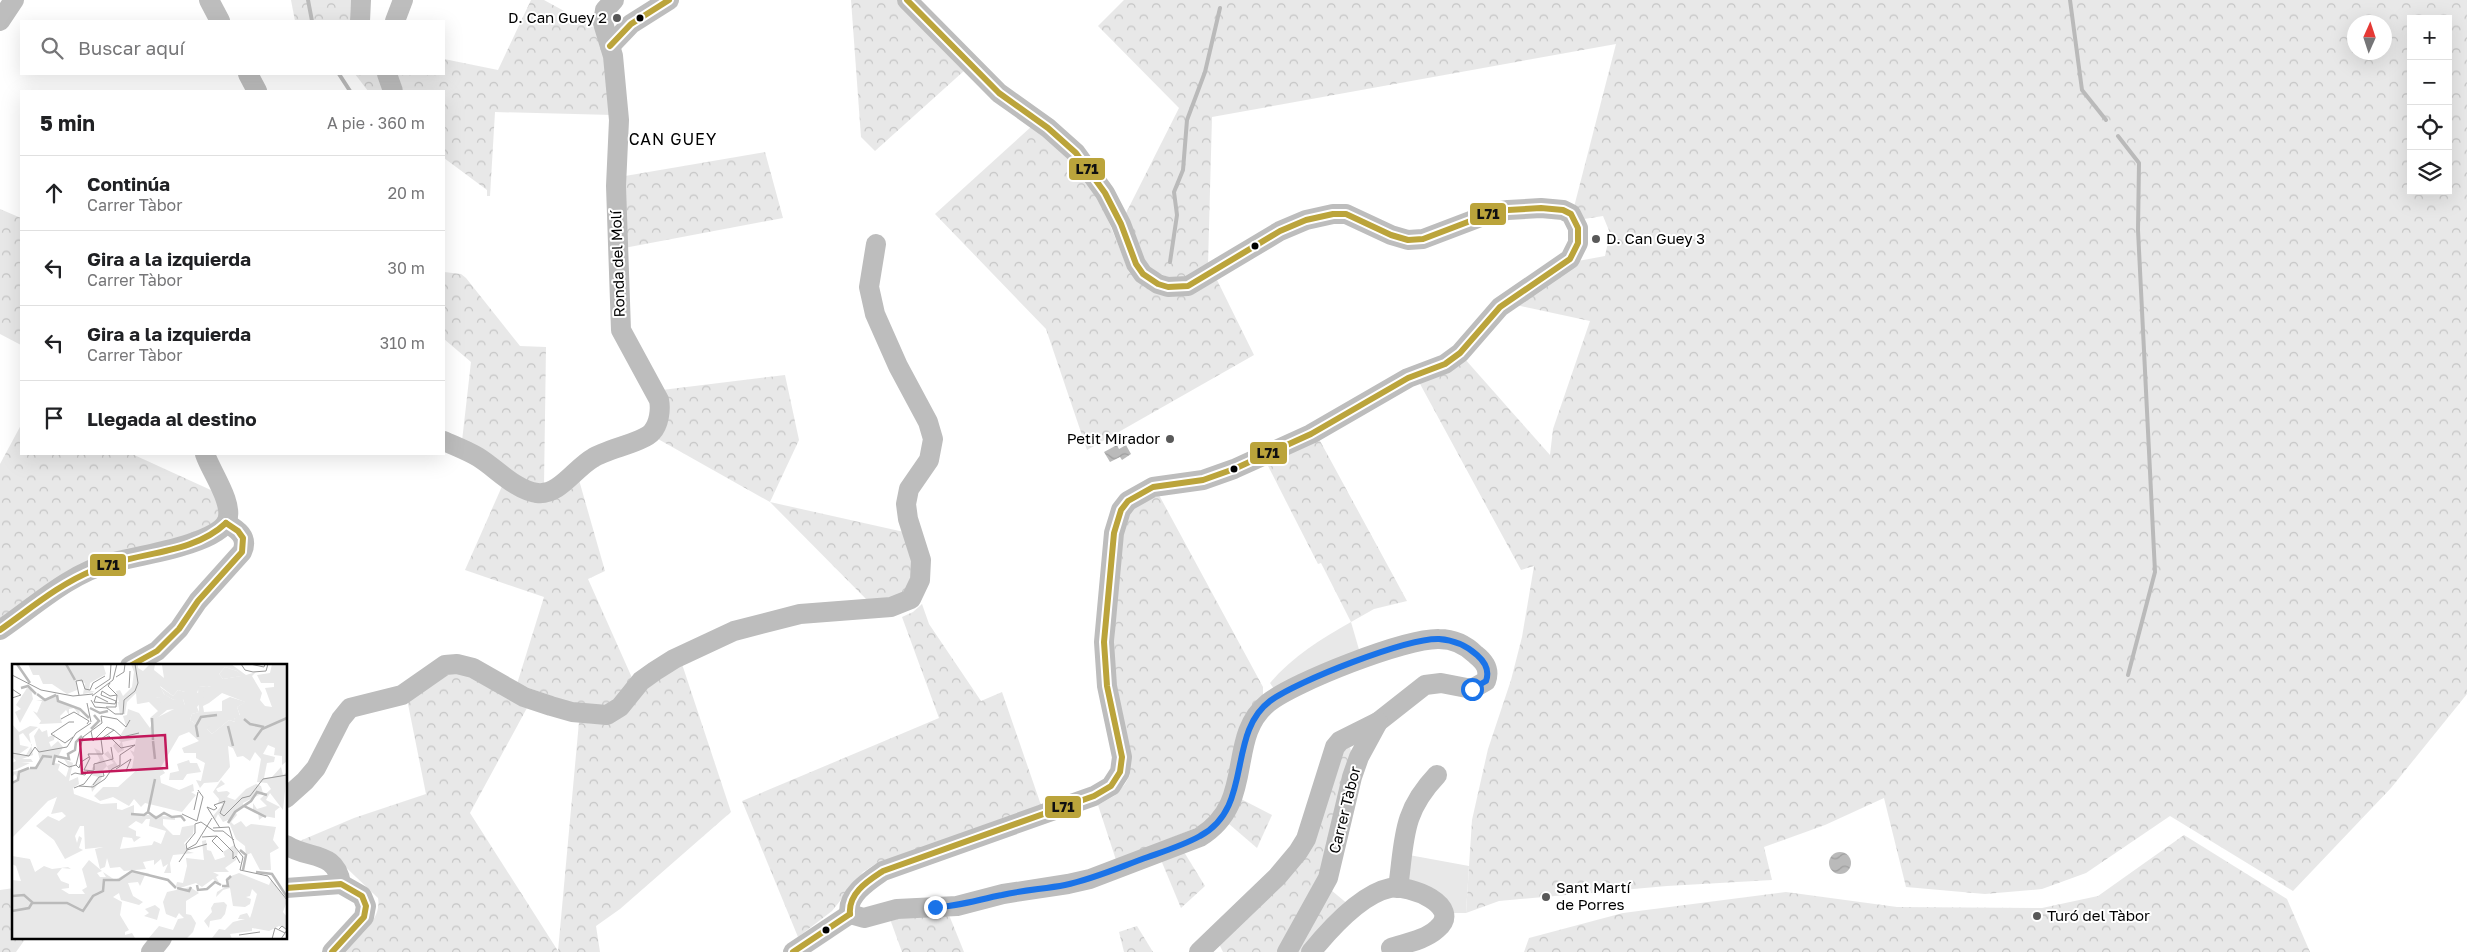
<!DOCTYPE html>
<html lang="es">
<meta charset="utf-8">
<style>
body{margin:0;font-family:"Golos Text",sans-serif;background:#f6f6f6;color:#202124}
.controls{position:absolute;right:15px;top:15px;display:grid;overflow:hidden;border-radius:0px;box-shadow:0 5px 20px #0002}
.controls button{width:45px;height:45px;display:grid;place-items:center;padding:0;border:0;border-bottom:1px solid #e0e0e0;background:#fff;color:#202124;font:25px sans-serif}
.compass{position:absolute;left:2347px;top:15px;width:45px;height:45px;border-radius:50%;background:#fff;box-shadow:0 5px 20px #0002;rotate:3deg}
.stop{position:absolute;width:15px;height:15px;margin:-11px;border:4px solid #1a73e8;border-radius:50%;background:#fff}
.stop.end{background:#1a73e8;border-color:#fff;box-shadow:0 1px 5px #0008}
.list{margin:0;padding:0;list-style:none}
h2{display:flex;justify-content:space-between;align-items:center;height:65px;margin:0;padding:0 20px;font-size:21px}
h2 small{font-size:16px;font-weight:400;color:#757577}
.list li{display:grid;grid-template-columns:32px 1fr auto;gap:15px;align-items:center;box-sizing:border-box;height:75px;padding:0 20px;border-top:1px solid #e0e0e0}
.list b{display:block;font-size:19px;white-space:nowrap}
.list p{margin:0;font-size:16px;white-space:nowrap;color:#757577}
.list em{font-size:16px;font-style:normal;color:#757577}
.icon{flex:none;width:28px;height:28px;fill:none;stroke:currentColor;stroke-width:2;stroke-linecap:round;stroke-linejoin:round}
.map{position:relative;flex:none;width:2467px;height:952px;overflow:hidden}
.search{position:absolute;background:#fff;box-shadow:0 5px 20px #0002;left:20px;top:20px;width:425px;height:55px;display:flex;align-items:center;gap:12px;box-sizing:border-box;padding:0 18px;border-radius:0px;color:#757577;font-size:19px}
.panel{position:absolute;background:#fff;box-shadow:0 5px 20px #0002;left:20px;top:90px;width:425px;height:365px;border-radius:0px}
.map>svg:first-child{display:block}
.forest{fill:url(#forest-crowns);fill-rule:evenodd}
.park{fill:#e8e8e8}
.water{fill:url(#water-waves)}
.lines{fill:none;stroke-linecap:round;stroke-linejoin:round}
.stream{stroke:#bababa;stroke-width:4}
.minor{stroke:#bdbdbd;stroke-width:20}
.bus-1-casing{stroke:#fff;stroke-width:10}
.bus-1{stroke:#bba43b;stroke-width:6}
.route{stroke:#1a73e8;stroke-width:6}
.poi-dot{fill:#595959;stroke:#fff;stroke-width:2}
.bus-dot{fill:#000;stroke:#fff;stroke-width:2}
.labels{text-anchor:middle;stroke-width:4;stroke-linejoin:round;paint-order:stroke}
.poi-label{font-size:15px;fill:#000;stroke:#fff;text-anchor:start}
.street-label{font-size:15px;fill:#000;stroke:#fff}
.neighbourhood-label{font-size:16px;letter-spacing:1px;fill:#000;stroke:#fff}
.inset-river{fill:none;stroke:#bababa;stroke-width:2.5}
.inset-road{fill:none;stroke:#999;stroke-width:1}
.view{fill:#c2185b;fill-opacity:0.15;stroke:#c2185b;stroke-width:2.5}
.inset-edge{fill:none;stroke:#000;stroke-width:2.5}
.line-badge{stroke:#fff;stroke-width:2}
.pale-badge-label{font-size:14px;text-anchor:middle;font-weight:bold;fill:#111}
</style>
<div class="map">
<svg width="2467" height="952" viewBox="0 0 2467 952">
<defs>
<pattern id="forest-crowns" width="20" height="18" patternUnits="userSpaceOnUse" patternTransform="scale(1.25)"><rect width="20" height="18" fill="#e8e8e8"/><path d="M2 6a3 3 0 1 1 6 0M12 15a3 3 0 1 1 6 0" fill="none" stroke="#c5c5c5"/></pattern>
<pattern id="water-waves" width="16" height="10" patternUnits="userSpaceOnUse" patternTransform="scale(1.25)"><rect width="16" height="10" fill="#bababa"/><path d="M0 5q4-4 8 0t8 0" fill="none" stroke="#9e9e9e"/></pattern>
</defs>
<rect width="100%" height="100%" fill="#fff"/>
<g class="forest">
<polygon points="291,0 351,0 350,21 295,21"/>
<polygon points="531,0 544,0 595,28 606,60 613,115 495,112 490,196 487,196 487,190 444,158 444,91 403,91 397,74 444,74 444,59 498,70"/>
<polygon points="851,0 898,0 965,70 875,151 861,137"/>
<path d="M1124,0H2467V694L2391,788L2293,891L2170,816L2086,873L2042,889L1985,894L1906,887L1884,798L1825,825L1764,847L1772,880L1667,886L1499,901L1466,913L1472,820L1488,749L1511,680L1522,637L1534,566L1521,570L1419,382L1464,358L1550,455L1553,429L1590,321L1516,305L1578,261L1605,256L1610,233L1603,216L1584,219L1574,207L1616,44L1212,117L1208,265L1190,277H1168L1158,273L1146,264L1125,215L1179,108L1098,26ZM2411,19H2448V191H2411ZM2354,22H2384V52H2354Z"/>
<polygon points="355,74 377,74 385,91 368,91"/>
<polygon points="1032,126 1073,161 1100,200 1129,272 1144,285 1190,295 1217,280 1254,355 1087,450 1046,329 935,214"/>
<polygon points="765,152 783,218 624,248 625,176"/>
<polygon points="0,209 21,218 21,345 0,334"/>
<polygon points="444,272 461,274 466,278 520,346 546,347 544,485 533,484 462,441 471,362 444,339"/>
<path d="M785,375L799,440L770,502L904,532C909,551 922,585 898,597C890,600 879,601 870,603L770,502L658,439L662,390Z"/>
<polygon points="21,425 21,454 132,454 213,491 218,502 220,516 205,530 95,562 0,625 0,464"/>
<polygon points="1319,439 1407,601 1374,609 1351,622 1321,563 1318,564 1266,462"/>
<polygon points="579,480 605,571 588,579 633,680 608,707 586,708 517,684 544,597 465,570 503,484 511,490"/>
<polygon points="1159,495 1263,687 1263,697 1229,786 1208,823 1116,860 1098,805 1114,796 1125,784 1130,775 1129,758 1113,666 1119,547 1130,510"/>
<polygon points="922,604 929,624 981,701 1002,692 1042,808 877,863 863,872 832,911 798,937 742,801 939,718 902,617 913,612"/>
<path d="M682,664L731,812L620,909L596,926L600,952H343C358,937 382,920 378,898L334,856L295,843L354,818L426,794L407,699L443,674H464L528,706L470,813L558,951L579,722L597,724Z"/>
<polygon points="1350,747 1351,751 1322,873 1279,952 1223,952 1219,944 1291,873 1344,749"/>
<polygon points="1241,799 1272,815 1257,848 1229,824"/>
<polygon points="2184,835 2287,899 2310,952 1524,952 1529,938 1623,913 1786,892 1897,907 2042,908 2098,896"/>
<polygon points="1184,852 1205,886 1181,908 1161,860"/>
<polygon points="14,888 14,938 26,938 16,952 0,952 0,890"/>
<polygon points="1331,890 1349,905 1329,922 1301,952 1294,952"/>
<polygon points="949,915 964,952 902,952 890,919"/>
<polygon points="1137,926 1153,952 1124,952 1119,932"/>
</g>
<g class="park">
<path d="M1351,622L1360,653L1274,689L1270,683C1292,657 1322,638 1351,622Z"/>
<polygon points="1409,855 1469,866 1466,913 1451,913 1411,884 1406,873"/>
</g>
<g class="water">
<polygon points="1117,445 1119,449 1126,445 1131,454 1122,460 1120,457 1110,462 1104,452"/>
<circle cx="1840" cy="863" r="11"/>
</g>
<g class="lines">
<g class="stream">
<polyline points="308,0 312,21"/>
<polyline points="2070,0 2082,90 2106,120"/>
<polyline points="339,74 350,91"/>
<polyline points="2118,136 2139,163 2138,230 2155,572 2128,675"/>
<polyline points="1170,262 1177,215 1174,192 1183,170 1187,120 1205,72 1220,8"/>
</g>
<g class="minor">
<polyline points="209,0 220,21"/>
<polyline points="0,21 14,0"/>
<polyline points="360,21 361,0"/>
<polyline points="395,21 403,0"/>
<polyline points="610,46 631,24 669,0"/>
<polyline points="248,74 257,91"/>
<polyline points="387,74 393,91"/>
<path d="M444,441C455,446 468,451 478,457C496,468 515,490 537,493C559,496 575,468 593,458C607,449 644,442 652,432C659,424 661,410 659,400L621,330L616,186L619,120L613,56L603,23L605,10L614,0"/>
<path d="M0,630C35,606 69,574 110,563C135,556 216,545 227,521C234,503 211,472 205,454"/>
<path d="M130,666L157,651L179,629L198,601L242,552C249,537 237,529 226,523"/>
<polyline points="286,798 305,781 316,768 341,719 350,708 402,695 445,665 457,664 473,668 524,697 551,706 572,712 607,715 620,707 641,681 655,671 674,659 734,631 800,614 891,607 911,599 920,580 921,560 908,519 906,504 909,489 929,460 933,439 928,422 898,366 875,314 869,287 876,244"/>
<path d="M286,845C309,860 336,850 341,884"/>
<polyline points="286,888 341,884 362,896 366,906 364,917 332,952"/>
<path d="M1398,888C1405,839 1401,813 1437,775"/>
<path d="M850,914C845,896 870,880 883,871L1094,796L1111,786L1120,772L1122,757L1107,686L1104,642L1114,533L1121,510L1128,501L1153,487L1203,480L1234,469L1311,434L1408,378L1445,364L1460,353L1500,307L1570,259L1578,243V228L1571,214L1563,210L1541,208L1508,210L1494,212L1423,239L1408,240L1391,235L1346,214H1333L1306,220L1280,231L1188,286L1168,287L1158,284L1143,274L1136,264L1121,224L1105,193L1076,153L1048,128L999,93L907,0"/>
<path d="M850,914L864,918L897,909L957,906L1003,894L1068,884L1090,879L1200,837C1257,802 1225,738 1268,703C1294,682 1406,638 1439,639C1453,639 1466,645 1476,655C1485,662 1490,670 1486,681L1472,689L1441,683L1425,685L1378,722L1359,757L1352,777L1328,878L1287,952"/>
<polyline points="151,952 162,938"/>
<polyline points="793,952 850,914"/>
<polyline points="1199,952 1277,877 1298,852 1306,839 1335,747 1340,741 1378,722"/>
<path d="M1311,952C1329,930 1361,894 1390,888C1409,884 1464,906 1437,929C1425,940 1406,943 1391,948"/>
</g>
<g class="bus-1-casing">
<g id="bus-1">
<polyline points="610,46 631,24 669,0"/>
<path d="M0,630C30,609 59,584 94,570C136,551 191,556 226,523"/>
<polyline points="130,666 157,651 179,629 198,601 242,552 243,538 238,531 226,523"/>
<polyline points="286,888 341,884 362,896 366,906 364,917 332,952"/>
<path d="M850,914C848,893 868,881 883,871L1094,796L1111,786L1120,772L1122,757L1107,686L1104,642L1114,533L1121,510L1128,501L1153,487L1203,480L1234,469L1311,434L1408,378L1445,364L1460,353L1500,307L1570,259L1578,243V228L1571,214L1563,210L1541,208L1508,210L1494,212L1423,239L1408,240L1391,235L1346,214H1333L1306,220L1280,231L1188,286L1168,287L1158,284L1143,274L1136,264L1121,224L1105,193L1076,153L1048,128L999,93L907,0"/>
<polyline points="793,952 850,914"/>
</g>
</g>
<use href="#bus-1" class="bus-1"/>
</g>
<g class="lines">
<path class="route" d="M935,907C958,907 980,899 1002,895C1023,890 1044,889 1065,885C1094,879 1120,867 1148,857C1165,851 1184,845 1200,836C1254,808 1226,734 1270,701C1297,681 1407,638 1439,639C1453,640 1466,645 1477,655C1485,662 1490,670 1486,681L1472,689"/>
</g>
<g class="poi-dot">
<circle cx="617" cy="18" r="5"/>
<circle cx="1596" cy="239" r="5"/>
<circle cx="1170" cy="439" r="5"/>
<circle cx="1546" cy="897" r="5"/>
<circle cx="2037" cy="916" r="5"/>
</g>
<g class="bus-dot">
<circle cx="640" cy="18" r="4.5"/>
<circle cx="1255" cy="246" r="4.5"/>
<circle cx="1234" cy="469" r="4.5"/>
<circle cx="826" cy="930" r="4.5"/>
</g>
<g class="labels">
<g class="poi-label">
<text x="607" y="23" text-anchor="end">D. Can Guey 2</text>
<text x="1606" y="244">D. Can Guey 3</text>
<text x="1160" y="444" text-anchor="end">Petit Mirador</text>
<text x="1556" y="893">Sant Martí<tspan x="1556" dy="17">de Porres</tspan></text>
<text x="2047" y="921">Turó del Tàbor</text>
</g>
<g class="street-label">
<text transform="translate(618 264) rotate(-92)" y="5">Ronda del Molí</text>
<text transform="translate(1345 810) rotate(-76)" y="5">Carrer Tàbor</text>
</g>
<g class="neighbourhood-label">
<text x="673" y="145">CAN GUEY</text>
</g>
</g>
<g transform="translate(12 664)">
<rect width="275" height="275" fill="#fff"/>
<path d="M195,22L200,23L197,39L191,42L192,48L210,47V37L218,33L234,38L225,43L228,52L222,55L224,58L217,56L200,70L195,65L194,54L200,52H190L184,60L178,56L180,50L187,48L186,23ZM148,23L161,32L166,26L173,28V41L171,35L162,36L153,31ZM147,33L163,45L155,46L139,59L138,54L146,47L137,38L126,40L127,37Z" fill="#e8e8e8"/>
<path d="M16,0H91L94,10L78,19L77,26L83,28L71,30L73,19L64,16L65,26L55,30L40,20H31L27,11H21ZM119,0H126V4L131,7L138,0H143L142,6L152,14L150,1L219,0L234,11L244,8L240,12L250,29L248,36L253,42L260,43L253,24L262,23V19H249L245,11L258,9L260,0H275V97L270,101V92L262,91L263,84L256,81L251,90L263,93L262,98L255,99L252,114L260,113L269,103L271,111L275,108L271,146L258,129L254,136L268,143L263,147V154L252,152L247,156L246,148L241,146V139L245,145L255,142L248,135L259,125L255,119L245,118L249,95L243,88L238,97L231,92L225,93L221,84L216,82L218,103L206,118L192,119L188,124L184,116L189,117L193,99L184,94V89H172L170,84L187,77L177,68L167,72L149,103L153,109L148,112L149,119L167,126L181,120L182,127L179,128L184,131L170,148L133,139L129,143L122,135L117,142L101,133L88,137L82,132L91,123H106L127,104L120,105L122,93L118,86L122,88L124,75L110,78L112,86L106,89L101,82L104,78L107,81L109,78L106,75L114,62L111,52L115,51L116,45L127,49L138,64L142,55L162,45L151,44L147,33L125,40L124,29L115,38L113,50L108,51L106,38L95,42L107,38L104,27L108,26L111,32L120,23L122,8ZM213,3L225,7L229,12L211,15L207,10ZM148,22L161,32L166,26L173,28V41L170,33L162,36L152,30ZM195,22L199,23L196,26L197,39L210,29L233,38L225,43L228,51L222,55L223,58L217,56L200,70L195,65L198,61L194,54L202,51L190,52L184,60L178,56L180,50L187,48L185,43L192,35L191,26L185,29L187,23ZM15,24L19,25L21,35L8,59L3,48L9,45L4,41ZM44,29L47,37L68,46L67,51L62,44L57,45V51L54,46L48,52L50,59L27,60L29,57L21,47L25,49L30,37H24L40,34ZM0,60L7,68L18,62L26,63L17,70L21,91L10,95H19L21,98H9L18,99L3,106H0V99L4,97L0,92ZM11,69L20,81L14,91H6L17,83L8,81L7,71ZM27,64L30,68L35,66L36,73L43,70L42,76L37,78L39,83L46,77L51,83L47,91L42,92V99L48,100L46,106L54,113L57,103L52,95L61,99L57,117L66,113L67,120L61,124L62,130L89,140L105,139V145L110,146L122,141V150L163,153V156L151,155V161L161,171H168L170,163L182,161L181,170L172,179L175,187L182,189L161,191L158,199L159,209H152L156,200L151,203L149,195L142,201V196L131,198L134,205L112,207L108,203L98,204L95,194L93,203L88,205L83,185L91,183L73,185L72,162H68L63,172L65,179L67,172L70,174L67,184L71,186L53,195L42,176L24,162L36,152L47,157L54,152L50,148L39,150L45,133L36,137L0,174V119L5,114L3,110L0,113V108L23,103L28,97L22,72ZM134,155H138L137,162L154,167L149,180L142,177L140,181L108,185L111,173L120,174L122,178L129,173L124,172V167L116,163L124,157L130,160ZM82,84L88,87L95,102L102,99L92,90L96,87L106,102L97,107L95,102L88,109H91L89,116L80,128L79,122L86,113L79,111L80,104L88,96ZM177,96L178,99H185L189,108L175,110L171,116H157L158,109L167,107L165,100ZM209,116L213,120L204,125L206,128L215,127L218,129L215,133L223,136L234,125L244,120L249,122L251,129L231,139V143L223,147L225,151L219,158L222,161L229,157L234,163L239,160L264,163L261,176L267,184L258,189L259,206H248L239,189L234,191L233,182L224,175L216,156L211,158L206,150L203,156L201,152L211,140H206L207,135L201,128ZM194,176L195,186L199,187L203,196L213,193L211,188L222,181L226,188L224,196L213,204L217,208H201L207,211L204,213L208,220L201,215L190,223L184,219L168,224L164,222L165,218L171,219L175,202L174,194L192,196L190,177ZM0,192L18,195L23,208L32,202L40,205L56,203L59,205L50,204L45,210L49,217L57,220V224L49,225L57,230H73L70,226L75,223L70,205L77,196L90,207L85,209L88,213H94L91,208L103,216L117,208L138,209L133,211L128,222L126,218L116,219L121,232L131,238L127,241L109,236L107,229L101,233L110,238L108,251L117,266L113,268V271L120,269L123,274L0,275V216L9,217L4,202L0,200ZM227,209L257,221L259,216L275,237L271,248L275,253V265L267,262L257,267L240,264V267L218,270L220,275L200,274L207,265L213,266L221,258L233,255H226L228,251L235,249L238,254L240,248L245,230L240,225L238,232L234,233L239,235L238,240L233,243L221,242L218,224L211,226L204,233L205,228L216,221L214,214ZM178,223L187,229L174,237V250L179,251L184,259L181,268L174,275H136L147,262L161,266L166,255L172,254L167,249L164,254L154,250L151,238L155,228ZM212,238L215,241L213,250L209,255L198,257L197,264L192,257L200,248L199,244L202,239ZM143,241L148,245L145,256L132,252L137,249L133,245Z" fill="#e8e8e8" fill-rule="evenodd"/>
<path d="M213,3L225,7L230,12L211,15L207,10Z" fill="#e8e8e8"/>
<path class="inset-river" d="M5,0L18,19M54,0L63,16M9,24L16,22L24,30M25,30L33,36L44,31M45,31L46,37L68,45L77,54M78,44L88,49L96,47M140,54L141,76M232,55L238,60L252,63M216,62L221,82M79,65L87,57L82,51M186,73L184,62L189,53L205,51M242,76L250,65L275,54M141,77L143,95M41,101L43,92L57,95L56,90L63,86L64,78L70,72M18,104H24L31,92L40,93M0,119L6,116L7,108L17,104M232,142L254,153M136,148L143,115M119,150L132,151L136,148L144,154L152,149L160,153L169,152L173,157M216,159L223,148L239,137L245,128L255,131M228,186L234,191L231,206M244,208L260,210L275,233M185,221L186,226L195,225L203,218L209,221M210,222H216L215,216L219,212M165,224L177,227L179,223M0,232L12,231L21,239H55L71,247L81,232L91,227L92,216H107L120,207L156,216L164,224M0,247L17,244L20,239"/>
<path class="inset-road" d="M229,0L233,6L241,8L254,7L256,0M238,0L252,3L253,0M0,11L29,26L61,32L81,30M104,13L112,8L113,0M98,19L96,22L105,31M117,24L118,7M83,25L98,15L99,0M90,27L89,31L104,37L103,40L82,38L84,32L96,38M90,27L98,32L105,31M67,31L64,17L70,16L73,25L78,26L81,19L93,12M80,32L101,16L105,0M0,34L9,31L0,25M79,36L83,43L95,44L103,50H111L112,36L123,27L126,19L123,0M75,39L79,58M94,43H104L105,31M49,55L62,48L77,57L75,60M102,66L110,73L127,69M79,67L90,59L89,52L105,55L114,63L118,56M61,73L53,79L39,70L57,58H62M0,89L17,92L23,83L27,88L55,83L64,69L79,59M46,97L57,103L64,101M64,101L67,104L69,98L77,93M104,105L119,95L114,107L120,105M82,106V100L101,95L99,83M59,111L63,109L73,111L76,107M81,121L87,113L92,112L91,108M67,122L81,123L93,115L100,105L108,101V91L123,81L109,84L97,72L91,75M62,124L72,120L82,107L72,106L78,94L76,90H91L89,75L102,66L95,63L81,77L79,67L71,73L64,101M182,146L186,128M170,150L185,157M185,157L191,133L186,126M189,158L202,167H211L222,176M201,164L217,163L223,183L231,193L228,206L256,212L275,236M208,164L195,143L202,146L205,144L202,141L213,137L208,149L212,152L230,134L238,132L251,115L275,111M205,172L221,188V195L224,192L228,199M205,172L200,177L211,188M190,173L205,172M175,185L184,180L200,154M175,186L174,180L183,169V160L189,158M167,198L175,186L195,180M267,265L270,262L275,266L269,275M227,271L248,268M260,275L263,264L273,269"/>
<path class="view" d="M153,71L155,104L70,109L68,76Z"/>
<rect width="275" height="275" class="inset-edge"/>
</g>
<g class="line-badge">
<rect x="1068" y="157" width="38" height="24" rx="5" fill="#bba43b"/>
<rect x="1469" y="202" width="38" height="24" rx="5" fill="#bba43b"/>
<rect x="1249" y="441" width="39" height="24" rx="5" fill="#bba43b"/>
<rect x="89" y="553" width="38" height="24" rx="5" fill="#bba43b"/>
<rect x="1044" y="795" width="38" height="24" rx="5" fill="#bba43b"/>
</g>
<g class="pale-badge-label">
<text x="1087" y="174">L71</text>
<text x="1488" y="219">L71</text>
<text x="1268" y="458">L71</text>
<text x="108" y="570">L71</text>
<text x="1063" y="812">L71</text>
</g>
</svg>
<div class="controls">
<button>+</button>
<button>−</button>
<button><svg class="icon" aria-label="locate" viewBox="0 0 24 24"><circle cx="12" cy="12" r="6"/><path d="M12 2v4M12 18v4M2 12h4M18 12h4"/></svg></button>
<button><svg class="icon" aria-label="layers" viewBox="0 0 24 24"><path d="M12 4l9 5-9 5-9-5zM3 14l9 5 9-5"/></svg></button>
</div>
<svg class="compass" viewBox="-18 -18 36 36"><path d="M0-13l5 13h-10z" fill="#e53935"/><path d="M0 13l5-13h-10z" fill="#757577"/></svg>
<div class="stop" style="left:1472px;top:689px"></div>
<div class="stop end" style="left:935px;top:907px"></div>
<div class="search"><svg class="icon" aria-label="search" viewBox="0 0 24 24"><circle cx="10" cy="10" r="6"/><path d="M15 15l6 6"/></svg>Buscar aquí</div>
<section class="panel">
<h2>5 min<small>A pie · 360 m</small></h2>
<ul class="list">
<li><svg class="icon" aria-label="ahead" viewBox="0 0 24 24"><path d="M12 20V5M6 11l6-6 6 6"/></svg><div><b>Continúa</b><p>Carrer Tàbor</p></div><em>20 m</em></li>
<li><svg class="icon" aria-label="left" viewBox="0 0 24 24"><path d="M17 20v-9H6M10 6l-5 5 5 5"/></svg><div><b>Gira a la izquierda</b><p>Carrer Tàbor</p></div><em>30 m</em></li>
<li><svg class="icon" aria-label="left" viewBox="0 0 24 24"><path d="M17 20v-9H6M10 6l-5 5 5 5"/></svg><div><b>Gira a la izquierda</b><p>Carrer Tàbor</p></div><em>310 m</em></li>
<li><svg class="icon" aria-label="arrive" viewBox="0 0 24 24"><path d="M6 21V4h12l-3 4 3 4H6"/></svg><div><b>Llegada al destino</b></div></li>
</ul>
</section>
</div>
